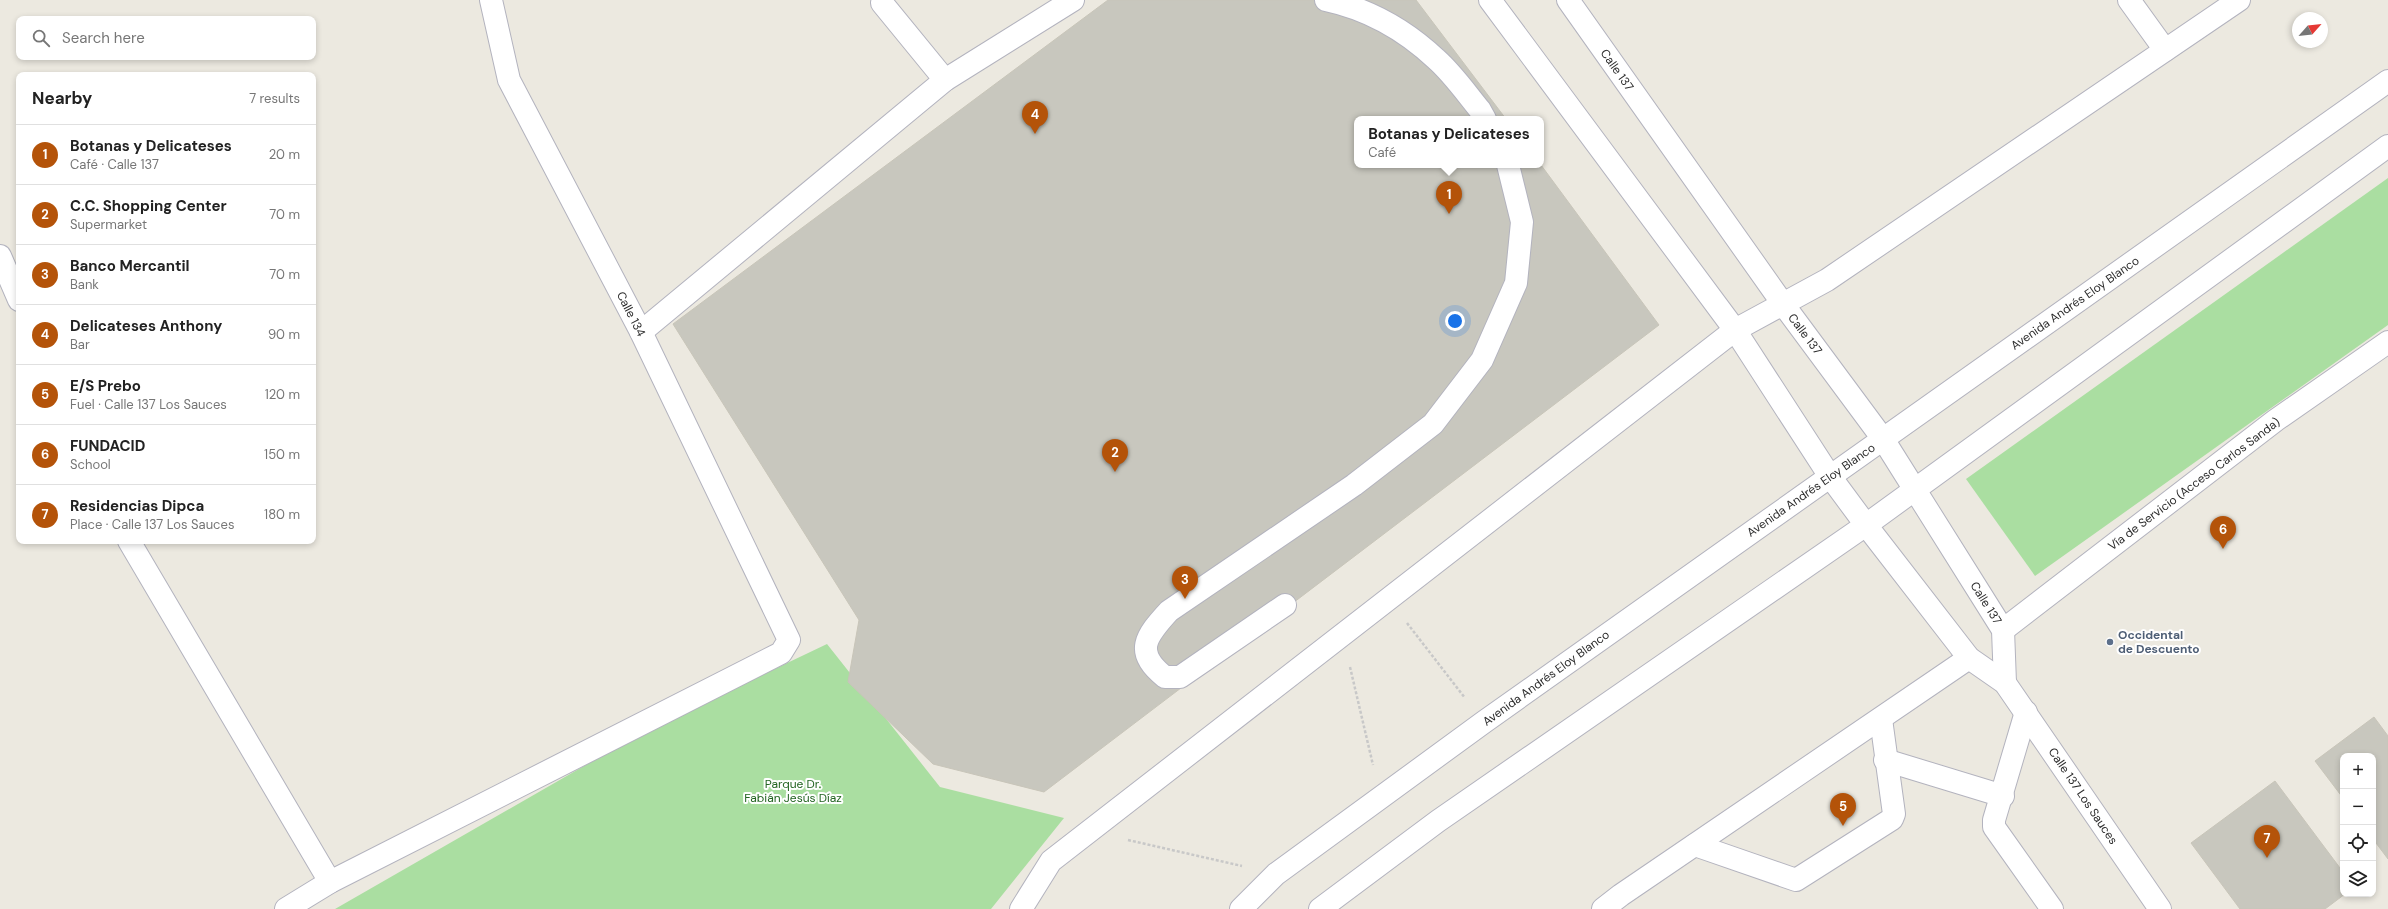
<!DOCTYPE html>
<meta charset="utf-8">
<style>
body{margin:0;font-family:"DM Sans",sans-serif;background:#f2f2f2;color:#222}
.controls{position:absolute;right:12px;bottom:12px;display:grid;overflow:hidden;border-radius:8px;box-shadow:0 2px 6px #0003}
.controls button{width:36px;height:36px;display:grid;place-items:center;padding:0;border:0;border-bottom:1px solid #e0e0e0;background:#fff;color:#222;font:20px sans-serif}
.compass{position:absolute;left:2292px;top:12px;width:36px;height:36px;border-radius:50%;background:#fff;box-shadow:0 2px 6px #0003;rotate:63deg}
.you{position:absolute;left:1455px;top:321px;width:14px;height:14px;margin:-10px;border:3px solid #fff;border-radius:50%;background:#1a73e8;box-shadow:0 0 0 6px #1a73e833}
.badge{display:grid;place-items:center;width:26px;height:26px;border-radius:50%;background:#b45309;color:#fff;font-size:13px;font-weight:700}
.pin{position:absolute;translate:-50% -33px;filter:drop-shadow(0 1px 2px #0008)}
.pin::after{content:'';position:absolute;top:21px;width:14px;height:12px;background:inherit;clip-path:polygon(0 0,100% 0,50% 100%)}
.popup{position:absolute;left:1354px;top:116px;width:190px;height:52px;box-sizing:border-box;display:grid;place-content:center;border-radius:8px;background:#fff;filter:drop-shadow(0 1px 3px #0005);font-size:13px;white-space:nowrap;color:#767676}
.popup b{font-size:15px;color:#222}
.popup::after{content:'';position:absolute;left:50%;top:100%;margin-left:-8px;border:8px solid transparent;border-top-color:#fff}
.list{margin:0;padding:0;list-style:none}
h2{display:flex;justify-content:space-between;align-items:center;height:52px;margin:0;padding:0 16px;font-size:17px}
h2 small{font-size:13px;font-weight:400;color:#767676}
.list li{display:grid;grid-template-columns:26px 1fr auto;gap:12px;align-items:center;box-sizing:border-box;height:60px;padding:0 16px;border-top:1px solid #e0e0e0}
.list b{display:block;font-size:15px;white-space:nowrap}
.list p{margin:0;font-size:13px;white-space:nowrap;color:#767676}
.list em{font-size:13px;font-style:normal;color:#767676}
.icon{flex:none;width:22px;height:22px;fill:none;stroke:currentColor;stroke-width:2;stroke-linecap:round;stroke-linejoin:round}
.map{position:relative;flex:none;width:2388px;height:909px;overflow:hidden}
.search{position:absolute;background:#fff;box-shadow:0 2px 6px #0003;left:16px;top:16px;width:300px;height:44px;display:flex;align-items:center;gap:10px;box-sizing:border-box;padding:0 14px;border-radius:8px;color:#767676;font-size:15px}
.panel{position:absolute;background:#fff;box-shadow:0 2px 6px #0003;left:16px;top:72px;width:300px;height:472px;border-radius:8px}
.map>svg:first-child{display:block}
.green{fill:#aadea1}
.building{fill:#c8c7be;stroke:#c8c5b9}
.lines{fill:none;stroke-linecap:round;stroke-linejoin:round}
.minor-casing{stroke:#b3b3be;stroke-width:24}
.path{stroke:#c8c8c8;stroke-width:2.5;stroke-dasharray:3 2;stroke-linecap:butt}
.minor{stroke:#fff;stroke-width:22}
.service-dot{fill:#5c6f8a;stroke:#fff;stroke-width:1.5}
.labels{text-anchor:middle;stroke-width:4;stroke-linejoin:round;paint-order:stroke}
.street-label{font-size:12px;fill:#2c2c2c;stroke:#fff}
.service-label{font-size:12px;font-weight:bold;fill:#4e5e75;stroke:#fff;text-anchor:start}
.park-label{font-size:12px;fill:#226421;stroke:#fff}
</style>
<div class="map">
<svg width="2388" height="909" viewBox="0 0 2388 909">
<rect width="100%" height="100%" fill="#ece9e0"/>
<g class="green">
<polygon points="2388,178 2388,325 2035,576 1966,479"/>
<polygon points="827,644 940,787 1064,818 991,909 335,909 645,731"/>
</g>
<g class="building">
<polygon points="1108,0 1416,0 1506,119 1357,119 1357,165 1541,165 1659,325 1044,792 933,764 848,682 859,620 673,324"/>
<polygon points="2374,717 2388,736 2388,859 2373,839 2373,756 2343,756 2343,798 2315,761"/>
<polygon points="2275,781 2343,872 2345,894 2325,909 2240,909 2191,843"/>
</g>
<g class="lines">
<g class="minor-casing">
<g id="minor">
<path d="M1326,0C1368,9 1405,30 1436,59C1453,74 1466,93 1480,110L1485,119"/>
<polyline points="1490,0 1735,330 1829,475 1866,525 1969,658 2005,683 2160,909"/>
<polyline points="1568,0 1783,304 1883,439 2003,630 2005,683"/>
<polyline points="2129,0 2165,50"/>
<polyline points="882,3 945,80"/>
<polyline points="0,256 19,300"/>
<polyline points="641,332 945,80 1073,0"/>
<polyline points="129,541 330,882"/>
<path d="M1285,605L1180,677H1165C1133,652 1146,636 1169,611L1354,485L1433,424L1482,360L1516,283L1522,222L1508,165"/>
<polyline points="2003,630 2276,420 2388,342"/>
<polyline points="2026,712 1994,820 1994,827 2052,909"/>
<polyline points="1885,760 2003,796"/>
<polyline points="1695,845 1796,880 1892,819 1894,814 1881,719"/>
<polyline points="286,909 330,882 781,653 789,640 641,332 509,80 491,0"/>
<polyline points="1021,909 1051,861 1735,330 1827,280 2239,0"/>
<polyline points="1241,909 1276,874 1484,722 2388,81"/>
<polyline points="1320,909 1438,821 1866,525 2388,146"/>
<polyline points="1603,909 1621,895 1969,658"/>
</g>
</g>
<g class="path">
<polyline points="1407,623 1465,698"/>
<polyline points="1350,667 1373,765"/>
<polyline points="1128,840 1242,866"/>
</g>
<use href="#minor" class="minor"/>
</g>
<circle class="service-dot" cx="2110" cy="642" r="4"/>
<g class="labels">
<g class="street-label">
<text transform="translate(1617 70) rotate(55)" y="4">Calle 137</text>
<text transform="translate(2075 303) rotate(-35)" y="4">Avenida Andrés Eloy Blanco</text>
<text transform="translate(631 314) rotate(63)" y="4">Calle 134</text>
<text transform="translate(1805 334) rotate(53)" y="4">Calle 137</text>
<text transform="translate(2194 484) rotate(-37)" y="4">Vía de Servicio (Acceso Carlos Sanda)</text>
<text transform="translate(1811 490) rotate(-35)" y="4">Avenida Andrés Eloy Blanco</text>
<text transform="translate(1986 603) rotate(58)" y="4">Calle 137</text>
<text transform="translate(1546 678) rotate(-36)" y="4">Avenida Andrés Eloy Blanco</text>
<text transform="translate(2083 796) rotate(56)" y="4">Calle 137 Los Sauces</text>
</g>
<g class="service-label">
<text x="2118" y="639">Occidental<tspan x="2118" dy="14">de Descuento</tspan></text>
</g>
<g class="park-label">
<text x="793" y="788">Parque Dr.<tspan x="793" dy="14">Fabián Jesús Díaz</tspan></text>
</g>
</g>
</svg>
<div class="controls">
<button>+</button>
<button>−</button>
<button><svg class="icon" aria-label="locate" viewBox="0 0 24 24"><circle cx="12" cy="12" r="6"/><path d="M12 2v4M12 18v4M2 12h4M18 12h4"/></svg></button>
<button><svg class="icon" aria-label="layers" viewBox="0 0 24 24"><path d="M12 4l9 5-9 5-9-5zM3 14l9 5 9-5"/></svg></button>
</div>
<svg class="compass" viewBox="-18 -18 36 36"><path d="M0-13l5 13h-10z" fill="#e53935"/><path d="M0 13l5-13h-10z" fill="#767676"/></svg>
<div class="you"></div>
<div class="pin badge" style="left:1449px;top:214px">1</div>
<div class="popup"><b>Botanas y Delicateses</b>Café</div>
<div class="pin badge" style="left:1115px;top:472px">2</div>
<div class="pin badge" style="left:1185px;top:599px">3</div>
<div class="pin badge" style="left:1035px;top:134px">4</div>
<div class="pin badge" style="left:1843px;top:826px">5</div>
<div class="pin badge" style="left:2223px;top:549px">6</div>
<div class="pin badge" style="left:2267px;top:858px">7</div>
<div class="search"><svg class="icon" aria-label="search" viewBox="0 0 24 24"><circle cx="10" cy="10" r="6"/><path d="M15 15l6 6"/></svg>Search here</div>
<section class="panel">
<h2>Nearby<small>7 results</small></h2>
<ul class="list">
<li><span class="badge">1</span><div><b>Botanas y Delicateses</b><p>Café · Calle 137</p></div><em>20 m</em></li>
<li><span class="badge">2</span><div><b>C.C. Shopping Center</b><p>Supermarket</p></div><em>70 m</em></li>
<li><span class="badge">3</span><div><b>Banco Mercantil</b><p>Bank</p></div><em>70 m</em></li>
<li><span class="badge">4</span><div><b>Delicateses Anthony</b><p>Bar</p></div><em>90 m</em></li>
<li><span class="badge">5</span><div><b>E/S Prebo</b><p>Fuel · Calle 137 Los Sauces</p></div><em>120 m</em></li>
<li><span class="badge">6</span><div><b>FUNDACID</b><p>School</p></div><em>150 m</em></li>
<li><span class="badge">7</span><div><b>Residencias Dipca</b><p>Place · Calle 137 Los Sauces</p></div><em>180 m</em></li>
</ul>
</section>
</div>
